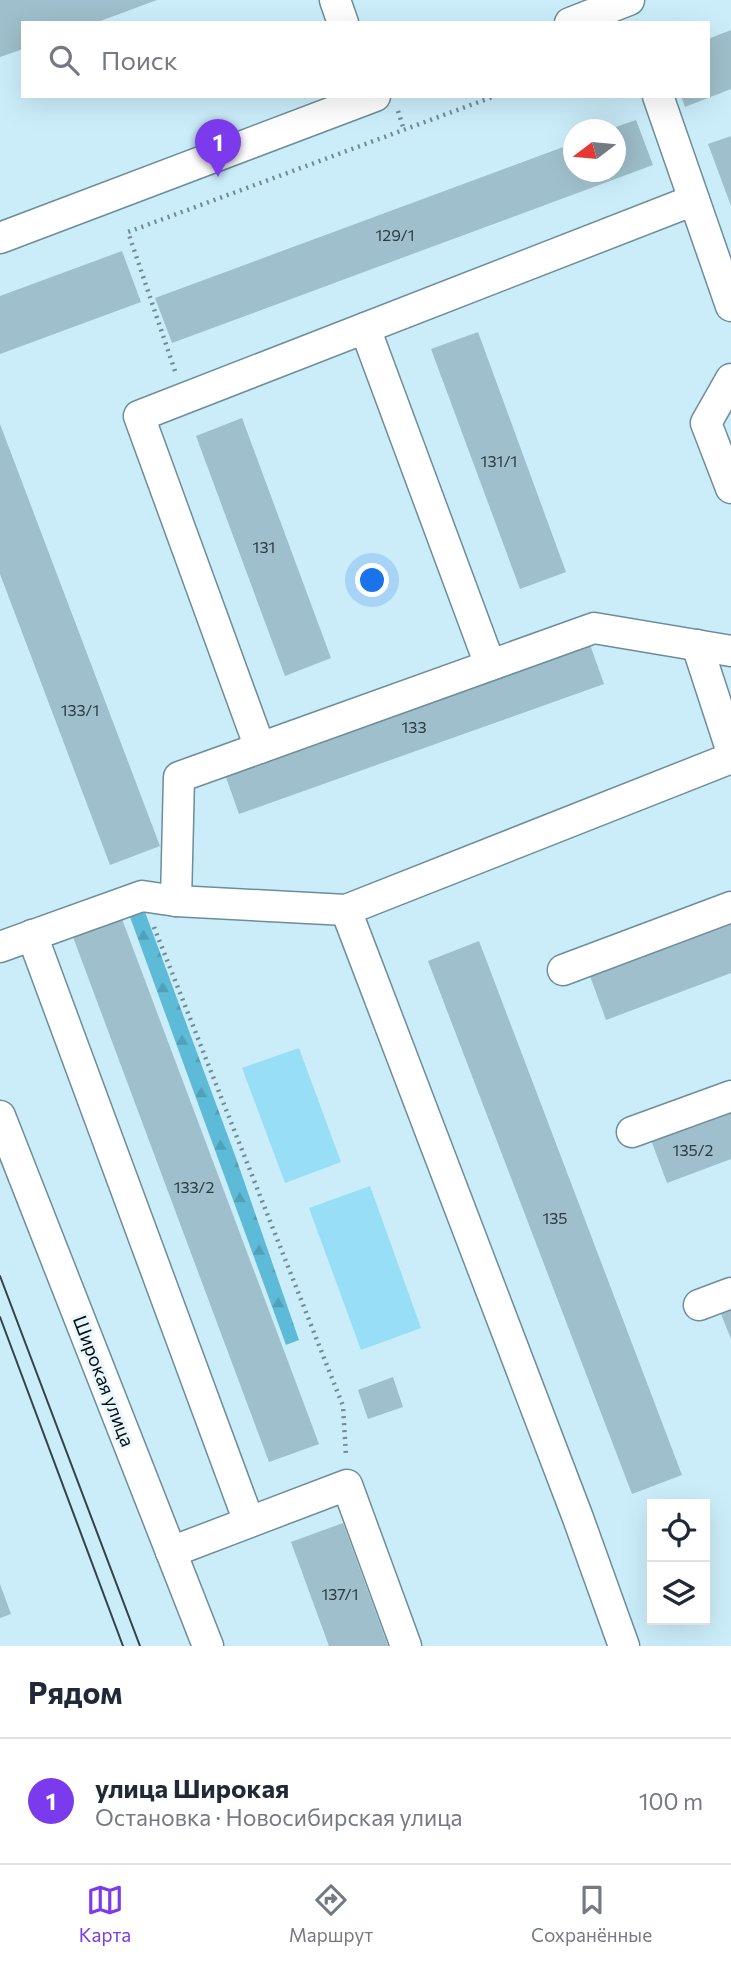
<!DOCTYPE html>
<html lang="ru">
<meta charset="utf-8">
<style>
body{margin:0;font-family:Commissioner,sans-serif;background:#f2f2f3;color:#1f2937}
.controls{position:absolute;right:21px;bottom:21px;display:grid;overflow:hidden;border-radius:0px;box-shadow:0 7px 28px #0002}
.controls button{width:63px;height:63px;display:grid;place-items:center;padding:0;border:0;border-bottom:2px solid #e0e1e3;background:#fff;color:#1f2937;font:35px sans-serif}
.compass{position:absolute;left:563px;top:119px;width:63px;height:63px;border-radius:50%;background:#fff;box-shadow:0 7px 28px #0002;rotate:254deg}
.you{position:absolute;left:373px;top:581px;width:24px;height:24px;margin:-18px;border:5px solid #fff;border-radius:50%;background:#1a73e8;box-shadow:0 0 0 10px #1a73e833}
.badge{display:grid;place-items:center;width:46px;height:46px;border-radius:50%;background:#7c3aed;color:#fff;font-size:23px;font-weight:700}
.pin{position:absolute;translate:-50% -58px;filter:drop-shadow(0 2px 4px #0008)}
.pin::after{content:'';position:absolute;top:37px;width:24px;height:21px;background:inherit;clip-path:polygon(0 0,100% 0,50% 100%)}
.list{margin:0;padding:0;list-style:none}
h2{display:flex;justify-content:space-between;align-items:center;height:91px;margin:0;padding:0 28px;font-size:30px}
h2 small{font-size:23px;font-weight:400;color:#747a83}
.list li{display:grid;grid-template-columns:46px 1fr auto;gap:21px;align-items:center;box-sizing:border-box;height:126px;padding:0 28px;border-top:2px solid #e0e1e3}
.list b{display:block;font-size:26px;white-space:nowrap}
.list p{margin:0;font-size:23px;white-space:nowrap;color:#747a83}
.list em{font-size:23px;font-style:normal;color:#747a83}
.icon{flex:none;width:38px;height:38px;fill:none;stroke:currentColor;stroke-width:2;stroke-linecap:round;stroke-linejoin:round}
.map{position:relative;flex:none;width:731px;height:1646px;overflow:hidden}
.search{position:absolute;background:#fff;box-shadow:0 7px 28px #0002;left:21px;right:21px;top:21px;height:77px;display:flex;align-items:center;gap:18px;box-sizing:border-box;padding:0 24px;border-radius:0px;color:#747a83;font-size:26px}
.sheet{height:217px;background:#fff}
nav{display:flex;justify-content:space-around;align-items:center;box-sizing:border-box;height:98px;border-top:2px solid #e0e1e3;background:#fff;font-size:19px;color:#747a83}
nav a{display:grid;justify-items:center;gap:4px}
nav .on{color:#7c3aed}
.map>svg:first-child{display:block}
.grass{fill:#98def6}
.forest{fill:url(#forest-firs)}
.building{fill:#9ebfcb}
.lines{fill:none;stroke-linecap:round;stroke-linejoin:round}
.minor-casing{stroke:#6d8d99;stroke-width:33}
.path{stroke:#728a93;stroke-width:4.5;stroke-dasharray:2 5;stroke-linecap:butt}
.minor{stroke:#fff;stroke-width:30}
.tram{stroke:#324349;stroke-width:2}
.labels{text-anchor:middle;stroke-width:6;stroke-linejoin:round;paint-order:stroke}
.number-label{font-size:16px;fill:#2a3c42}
.street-label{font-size:19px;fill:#041014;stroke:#e9f7fc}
</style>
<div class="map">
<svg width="731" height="1646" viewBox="0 0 731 1646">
<defs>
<pattern id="forest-firs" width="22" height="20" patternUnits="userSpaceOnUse" patternTransform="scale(1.75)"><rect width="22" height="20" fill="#5ebbd8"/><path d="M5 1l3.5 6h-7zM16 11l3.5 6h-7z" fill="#50a0b8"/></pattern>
</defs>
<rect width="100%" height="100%" fill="#cbedfa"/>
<g class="grass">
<polygon points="299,1048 341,1162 285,1183 242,1068"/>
<polygon points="370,1186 421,1328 361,1350 309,1208"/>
</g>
<polygon class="forest" points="145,912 236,1158 299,1340 286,1345 130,917"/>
<g class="building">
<polygon points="0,0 157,0 95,23 23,23 23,49 0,57"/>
<polygon points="731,30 731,89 685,107 681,96 708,96 708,39"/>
<polygon points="636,120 653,165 172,343 155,298 574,143 574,172 616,172 616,130 610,129"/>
<polygon points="731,136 731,206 708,144"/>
<polygon points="122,251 141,302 0,354 0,296"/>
<polygon points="478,332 566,572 520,589 431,349"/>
<polygon points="242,418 331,658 285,676 196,436"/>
<polygon points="0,424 160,846 110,865 0,574"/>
<polygon points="588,639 604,684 239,814 223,769"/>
<polygon points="119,911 319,1444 269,1462 70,929"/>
<polygon points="731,923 731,973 606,1020 590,976"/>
<polygon points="479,941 682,1475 632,1494 428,961"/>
<polygon points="731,1110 731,1159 667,1183 651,1140"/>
<polygon points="731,1310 731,1339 721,1314"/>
<polygon points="393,1377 403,1407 368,1419 358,1390"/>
<polygon points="343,1523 388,1646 329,1646 291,1542"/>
<polygon points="0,1584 11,1614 0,1618"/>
</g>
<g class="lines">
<g class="minor-casing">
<g id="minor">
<polyline points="335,0 343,23"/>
<polyline points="570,23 629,0"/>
<polyline points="658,96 731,306"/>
<polyline points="0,238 375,96"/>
<polyline points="365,328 490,665"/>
<polyline points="731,379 706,423 731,488"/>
<polyline points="697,645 731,749"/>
<polyline points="260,748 139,416 694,200"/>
<polyline points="176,901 179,777 594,628 731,651"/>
<polyline points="346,910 578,1518 624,1646"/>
<polyline points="32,935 249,1522"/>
<polyline points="0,947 142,896 176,901 346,910 731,758"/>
<polyline points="563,970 731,907"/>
<polyline points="0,1116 208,1646"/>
<polyline points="632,1132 731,1096"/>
<polyline points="699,1305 731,1293"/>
<polyline points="171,1552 347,1485 406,1646"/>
</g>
</g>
<g class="path">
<polyline points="398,111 404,130"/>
<polyline points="175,371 128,232 495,96"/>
<polyline points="154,927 343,1406 346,1456"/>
</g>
<use href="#minor" class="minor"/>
<g class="tram">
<polyline points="0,1276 140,1646"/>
<polyline points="0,1317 123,1646"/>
</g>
</g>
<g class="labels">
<g class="number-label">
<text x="395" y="241">129/1</text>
<text x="499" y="467">131/1</text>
<text x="264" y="553">131</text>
<text x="80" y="716">133/1</text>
<text x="414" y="733">133</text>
<text x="693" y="1156">135/2</text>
<text x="194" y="1193">133/2</text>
<text x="555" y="1224">135</text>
<text x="340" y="1600">137/1</text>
</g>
<g class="street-label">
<text transform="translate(104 1381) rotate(69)" y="7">Широкая улица</text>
</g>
</g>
</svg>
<div class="controls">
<button><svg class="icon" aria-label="locate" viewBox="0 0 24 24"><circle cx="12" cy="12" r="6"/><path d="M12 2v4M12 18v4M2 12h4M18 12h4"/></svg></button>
<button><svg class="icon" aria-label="layers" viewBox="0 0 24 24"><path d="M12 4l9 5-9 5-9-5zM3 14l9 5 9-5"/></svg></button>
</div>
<svg class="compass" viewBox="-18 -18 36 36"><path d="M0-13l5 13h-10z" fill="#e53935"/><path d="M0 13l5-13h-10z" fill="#747a83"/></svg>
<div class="you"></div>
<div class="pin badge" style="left:218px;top:177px">1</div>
<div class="search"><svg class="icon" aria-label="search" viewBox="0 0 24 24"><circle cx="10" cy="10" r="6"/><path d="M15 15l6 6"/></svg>Поиск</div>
</div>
<section class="sheet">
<h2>Рядом<small></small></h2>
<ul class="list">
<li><span class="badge">1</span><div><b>улица Широкая</b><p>Остановка · Новосибирская улица</p></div><em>100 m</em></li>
</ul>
</section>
<nav>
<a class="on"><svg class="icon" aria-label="map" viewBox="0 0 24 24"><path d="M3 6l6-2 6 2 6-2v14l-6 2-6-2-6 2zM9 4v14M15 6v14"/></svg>Карта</a>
<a><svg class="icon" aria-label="directions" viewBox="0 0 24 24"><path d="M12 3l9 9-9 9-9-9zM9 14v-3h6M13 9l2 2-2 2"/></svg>Маршрут</a>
<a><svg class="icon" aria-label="saved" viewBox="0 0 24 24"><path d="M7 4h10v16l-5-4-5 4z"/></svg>Сохранённые</a>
</nav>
